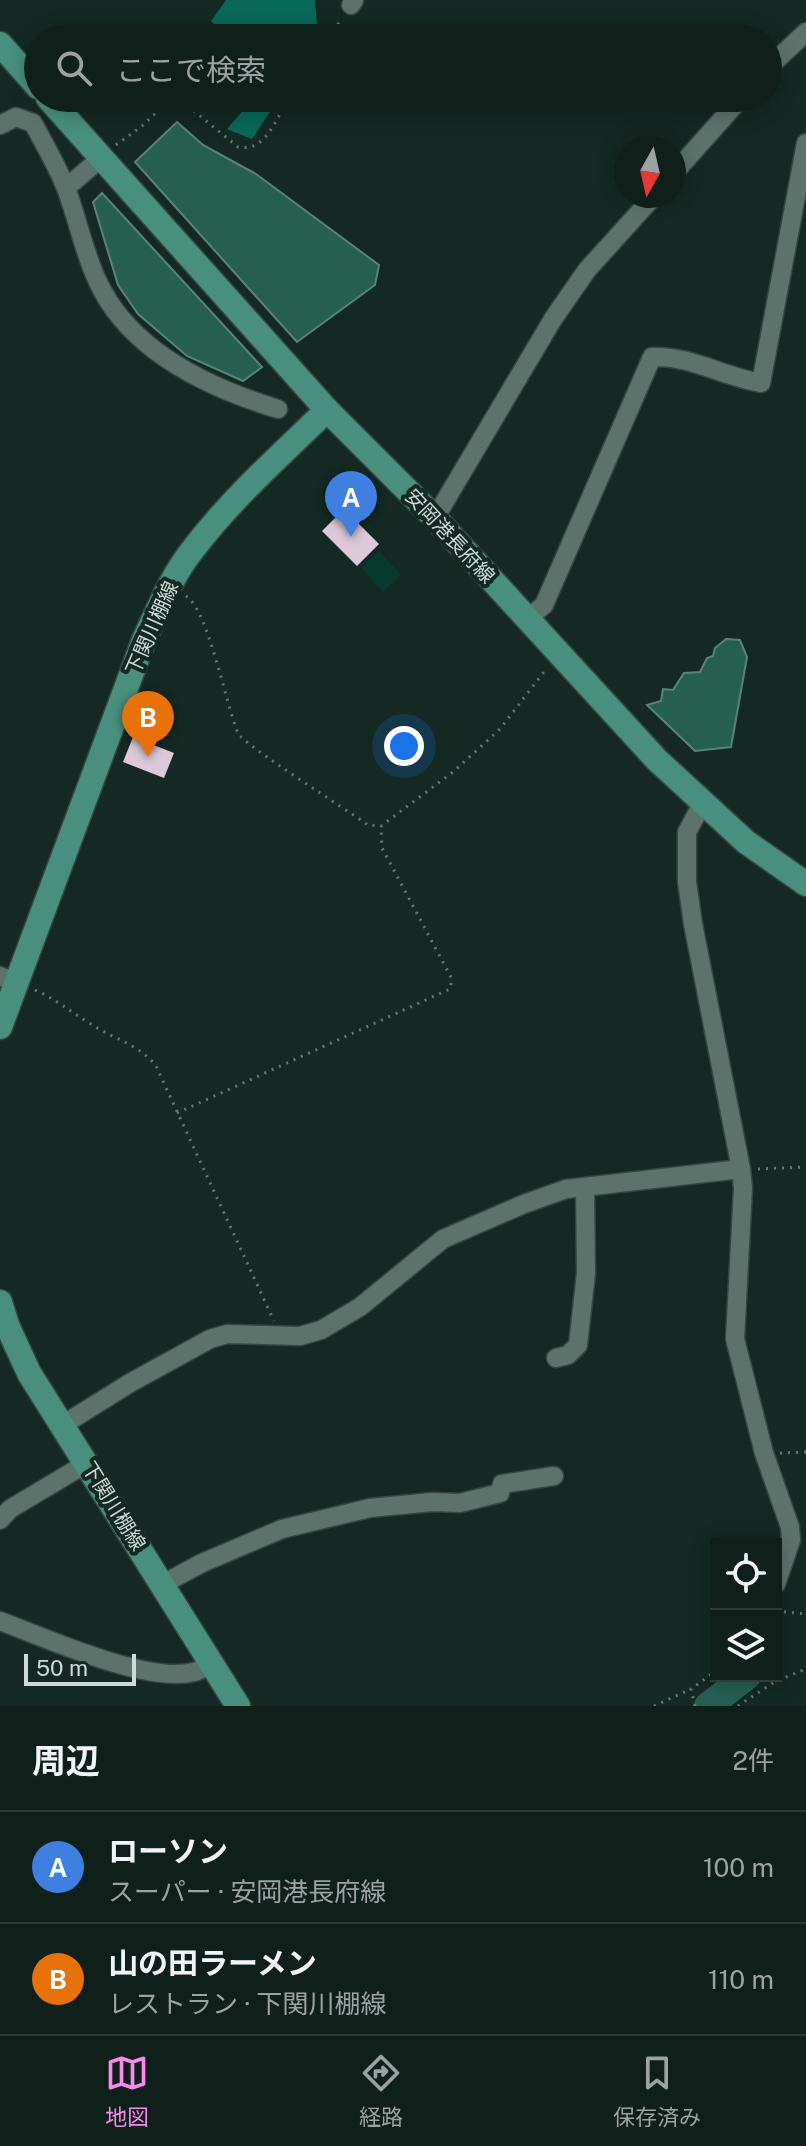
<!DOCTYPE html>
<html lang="ja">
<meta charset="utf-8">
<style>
body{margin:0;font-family:"Public Sans","Noto Sans JP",sans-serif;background:#1d2c27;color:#f1f3f6}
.controls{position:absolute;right:24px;bottom:24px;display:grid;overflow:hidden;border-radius:0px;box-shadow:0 4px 20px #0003}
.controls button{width:72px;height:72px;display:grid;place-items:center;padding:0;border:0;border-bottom:2px solid #2f3d39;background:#0f1f1a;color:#f1f3f6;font:40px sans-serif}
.compass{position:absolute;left:614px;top:136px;width:72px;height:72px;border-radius:50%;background:#0f1f1a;box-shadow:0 4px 20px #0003;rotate:188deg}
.scale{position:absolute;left:24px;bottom:20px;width:112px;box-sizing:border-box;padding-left:8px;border:4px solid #cddad6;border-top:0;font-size:22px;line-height:28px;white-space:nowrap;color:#cddad6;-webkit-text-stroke:6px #142923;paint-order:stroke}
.you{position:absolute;left:404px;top:746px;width:28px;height:28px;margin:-20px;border:6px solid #fff;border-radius:50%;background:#1a73e8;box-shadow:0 0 0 12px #1a73e833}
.badge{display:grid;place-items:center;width:52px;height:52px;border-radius:50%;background:#f888eb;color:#fff;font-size:26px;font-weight:700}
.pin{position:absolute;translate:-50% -66px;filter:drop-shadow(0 2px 4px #0008)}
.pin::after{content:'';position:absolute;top:42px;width:28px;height:24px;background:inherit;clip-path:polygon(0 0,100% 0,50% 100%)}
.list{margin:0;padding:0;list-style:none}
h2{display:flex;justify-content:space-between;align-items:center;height:104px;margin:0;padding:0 32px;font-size:34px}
h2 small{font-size:26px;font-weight:400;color:#9ba2a2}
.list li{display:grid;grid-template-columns:52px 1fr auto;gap:24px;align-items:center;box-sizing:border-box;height:112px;padding:0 32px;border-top:2px solid #2f3d39}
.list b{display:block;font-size:30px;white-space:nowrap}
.list p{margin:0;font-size:26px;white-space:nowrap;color:#9ba2a2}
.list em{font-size:26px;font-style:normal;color:#9ba2a2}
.icon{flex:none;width:44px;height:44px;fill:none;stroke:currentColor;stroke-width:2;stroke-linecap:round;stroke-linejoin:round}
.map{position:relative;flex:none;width:806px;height:1706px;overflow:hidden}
.search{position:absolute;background:#0f1f1a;box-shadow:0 4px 20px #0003;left:24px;right:24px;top:24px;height:88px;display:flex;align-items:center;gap:20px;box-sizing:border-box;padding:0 28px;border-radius:44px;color:#9ba2a2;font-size:30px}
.sheet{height:328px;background:#0f1f1a}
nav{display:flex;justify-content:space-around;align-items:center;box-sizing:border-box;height:112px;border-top:2px solid #2f3d39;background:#0f1f1a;font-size:22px;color:#9ba2a2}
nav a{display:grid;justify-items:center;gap:4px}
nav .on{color:#f888eb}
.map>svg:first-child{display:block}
.green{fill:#063a2f}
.forest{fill:#086956}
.water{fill:#265f50;stroke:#588478;stroke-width:2}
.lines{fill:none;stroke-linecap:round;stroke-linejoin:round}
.river{stroke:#265f50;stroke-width:28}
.building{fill:#dcc8d8}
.minor-casing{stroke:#354641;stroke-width:21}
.major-casing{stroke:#354641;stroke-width:27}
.path{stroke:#677873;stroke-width:3;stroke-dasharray:2 6;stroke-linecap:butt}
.minor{stroke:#5c736c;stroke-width:18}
.major{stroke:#488f7d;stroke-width:24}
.labels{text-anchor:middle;stroke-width:8;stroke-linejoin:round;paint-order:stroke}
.street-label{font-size:20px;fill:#cddad6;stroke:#142923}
</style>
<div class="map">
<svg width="806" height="1706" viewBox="0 0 806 1706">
<rect width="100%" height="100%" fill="#142923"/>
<polygon class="green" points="379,551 401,575 383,592 361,568"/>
<g class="forest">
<polygon points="226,0 315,0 318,38 229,38 211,21"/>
<polygon points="254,98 279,98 252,139 227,129"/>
</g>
<g class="water">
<polygon points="177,122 203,145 256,174 379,265 375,285 297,342 135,162"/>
<polygon points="102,193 262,367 243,381 187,356 138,314 118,285 93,202"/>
<polygon points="726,639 740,640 747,657 731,747 695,751 647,705 661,701 663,689 673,690 684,673 700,672 707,658 713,656 715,648"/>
</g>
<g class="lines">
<polyline class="river" points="708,1706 747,1676"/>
</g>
<g class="building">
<polygon points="344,509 379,544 357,566 322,531"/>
<polygon points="133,737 174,753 164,778 123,762"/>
</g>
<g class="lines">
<g class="minor-casing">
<g id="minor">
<polyline points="351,5 354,0"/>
<polyline points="768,68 806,32"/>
<path d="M0,125L16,117L33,123C44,143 55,163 64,183C77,215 83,251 98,282C130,351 209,388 278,409"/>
<polyline points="674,173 741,98"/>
<polyline points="63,182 73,182 101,158"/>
<polyline points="435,518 553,319 587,270 654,196"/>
<path d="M527,619L544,605L652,357C689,355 724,377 761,383L806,143"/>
<polyline points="702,804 687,832 687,882 693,924 741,1169 743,1188 735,1339 764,1453 790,1527 791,1540 776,1584"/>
<polyline points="0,976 15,982"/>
<polyline points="556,1358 568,1355 578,1345 586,1273 585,1187"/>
<polyline points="61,1426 130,1383 210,1339 227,1334 300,1336 321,1330 360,1307 443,1239 524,1204 566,1189 741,1169"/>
<polyline points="0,1520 10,1509 87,1463"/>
<polyline points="163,1584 202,1563 282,1529 370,1508 432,1502 460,1503 500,1493 502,1484 554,1476"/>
<path d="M0,1621C46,1638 147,1684 194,1672C200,1671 206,1666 211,1663"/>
</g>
</g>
<g class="major-casing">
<g id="major">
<polyline points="0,44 38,87"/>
<polyline points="48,98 327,410 435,518 657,760 746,842 806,884"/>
<path d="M0,1027L144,640C159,608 172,575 194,548C233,497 282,454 327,410"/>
<polyline points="0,1302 7,1325 29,1373 238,1706"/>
</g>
</g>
<g class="path">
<polyline points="329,38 342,18"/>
<path d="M116,145L142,126L164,105L175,101L183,102L238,147C266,153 276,118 289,98"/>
<path d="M186,596C208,609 226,705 238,733C242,744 349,811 368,825L381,826L453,772L500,729L547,668"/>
<path d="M35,990C56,999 72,1013 91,1024C113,1039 139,1044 156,1066L274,1321"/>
<polyline points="177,1113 450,989 452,979 382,848 381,826"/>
<polyline points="758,1169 806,1167"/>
<polyline points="780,1453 806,1452"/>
<polyline points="776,1611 806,1614"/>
<polyline points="654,1706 691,1689"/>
<polyline points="695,1706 691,1689 716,1671"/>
<polyline points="738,1706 776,1681 806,1669"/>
</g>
<use href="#minor" class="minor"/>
<use href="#major" class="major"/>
</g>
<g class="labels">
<g class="street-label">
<text transform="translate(450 536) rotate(47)" y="7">安岡港長府線</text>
<text transform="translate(152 628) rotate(-66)" y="7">下関川棚線</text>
<text transform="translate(114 1506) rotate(58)" y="7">下関川棚線</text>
</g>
</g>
</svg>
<div class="controls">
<button><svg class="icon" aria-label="locate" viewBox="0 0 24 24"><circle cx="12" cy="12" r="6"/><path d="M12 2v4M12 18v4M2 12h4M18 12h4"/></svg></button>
<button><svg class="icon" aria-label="layers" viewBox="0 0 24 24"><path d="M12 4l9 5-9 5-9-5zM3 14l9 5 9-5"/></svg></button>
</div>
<svg class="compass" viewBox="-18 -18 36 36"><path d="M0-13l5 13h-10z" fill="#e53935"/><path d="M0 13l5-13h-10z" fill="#9ba2a2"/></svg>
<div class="scale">50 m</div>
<div class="you"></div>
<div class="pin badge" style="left:351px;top:537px;background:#3f7fe0">A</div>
<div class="pin badge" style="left:148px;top:757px;background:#e8710a">B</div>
<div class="search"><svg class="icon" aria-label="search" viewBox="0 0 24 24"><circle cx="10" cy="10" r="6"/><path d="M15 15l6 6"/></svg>ここで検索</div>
</div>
<section class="sheet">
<h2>周辺<small>2件</small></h2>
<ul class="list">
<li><span class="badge" style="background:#3f7fe0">A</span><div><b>ローソン</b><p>スーパー · 安岡港長府線</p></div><em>100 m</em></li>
<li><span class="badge" style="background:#e8710a">B</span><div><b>山の田ラーメン</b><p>レストラン · 下関川棚線</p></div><em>110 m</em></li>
</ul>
</section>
<nav>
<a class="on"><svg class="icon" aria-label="map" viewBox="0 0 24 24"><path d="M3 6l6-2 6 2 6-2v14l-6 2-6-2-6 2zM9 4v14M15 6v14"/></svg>地図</a>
<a><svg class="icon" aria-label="directions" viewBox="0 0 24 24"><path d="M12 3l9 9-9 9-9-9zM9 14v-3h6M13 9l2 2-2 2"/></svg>経路</a>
<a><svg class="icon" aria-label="saved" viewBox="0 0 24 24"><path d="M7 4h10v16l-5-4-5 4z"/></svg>保存済み</a>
</nav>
